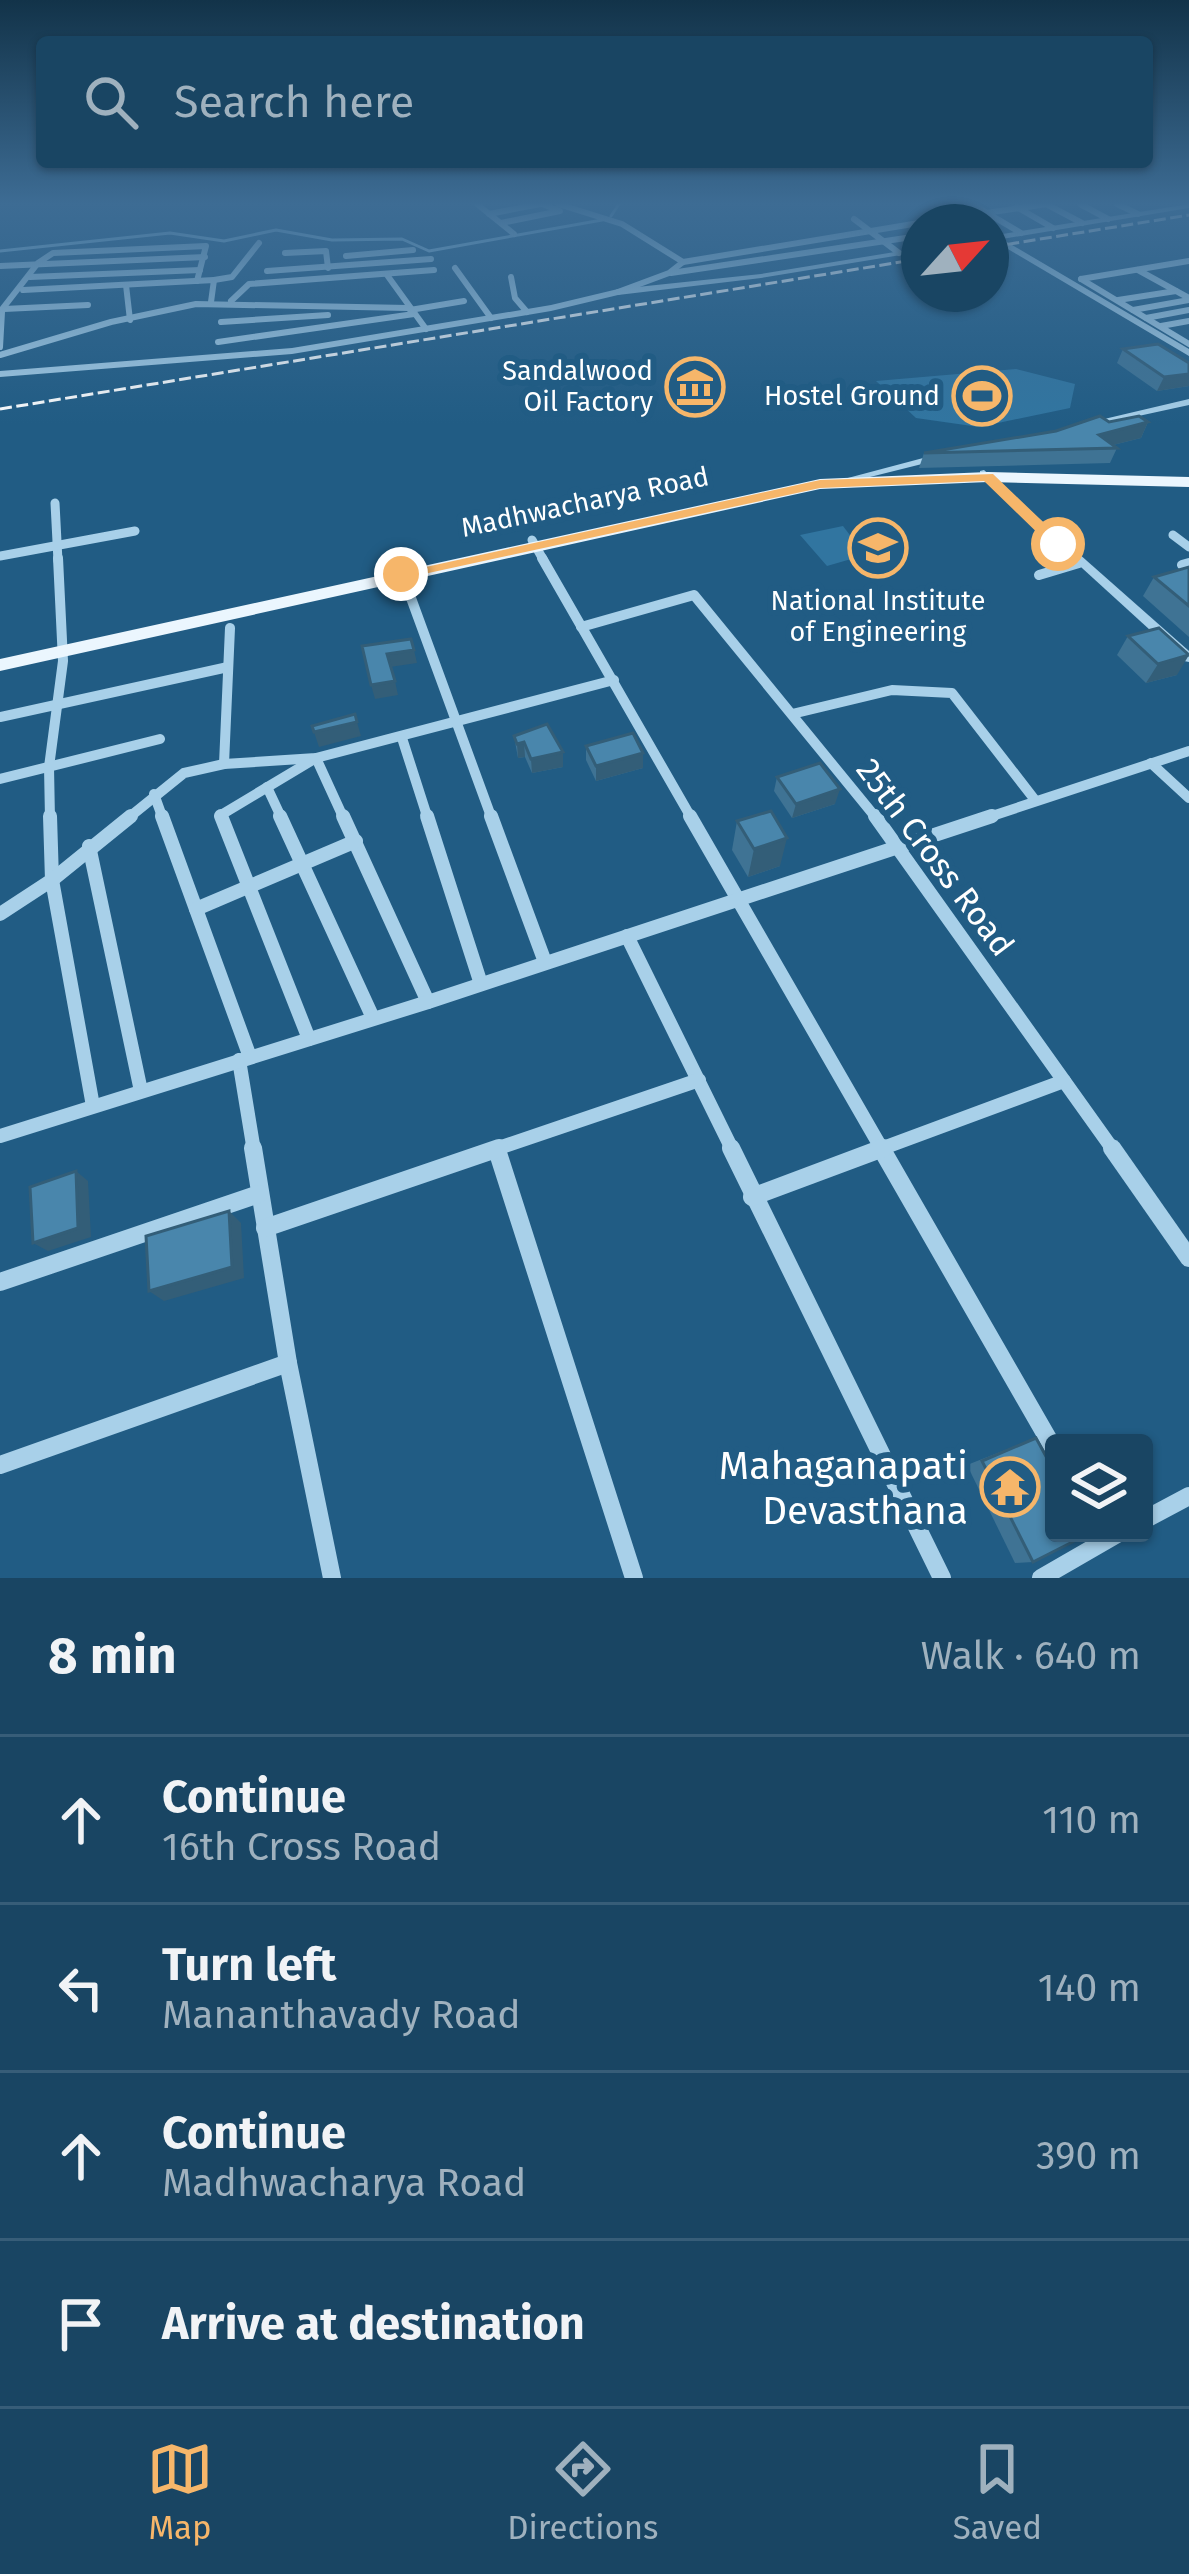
<!DOCTYPE html>
<meta charset="utf-8">
<style>
body{margin:0;font-family:"Fira Sans",sans-serif;background:#264f6c;color:#f1f3f6}
.controls{position:absolute;right:36px;bottom:36px;display:grid;overflow:hidden;border-radius:12px;box-shadow:0 3px 9px #0004}
.controls button{width:108px;height:108px;display:grid;place-items:center;padding:0;border:0;border-bottom:3px solid #375d78;background:#194563;color:#f1f3f6;font:60px sans-serif}
.compass{position:absolute;left:901px;top:204px;width:108px;height:108px;border-radius:50%;background:#194563;box-shadow:0 3px 9px #0004;rotate:63deg}
.stop{position:absolute;width:36px;height:36px;margin:-27px;border:9px solid #f6b66a;border-radius:50%;background:#fff}
.stop.end{background:#f6b66a;border-color:#fff;box-shadow:0 3px 12px #0008}
.list{margin:0;padding:0;list-style:none}
h2{display:flex;justify-content:space-between;align-items:center;height:156px;margin:0;padding:0 48px;font-size:51px}
h2 small{font-size:39px;font-weight:400;color:#9fb1be}
.list li{display:grid;grid-template-columns:78px 1fr auto;gap:36px;align-items:center;box-sizing:border-box;height:168px;padding:0 48px;border-top:3px solid #375d78}
.list b{display:block;font-size:45px;white-space:nowrap}
.list p{margin:0;font-size:39px;white-space:nowrap;color:#9fb1be}
.list em{font-size:39px;font-style:normal;color:#9fb1be}
.icon{flex:none;width:66px;height:66px;fill:none;stroke:currentColor;stroke-width:2;stroke-linecap:round;stroke-linejoin:round}
.map{position:relative;flex:none;width:1189px;height:1578px;overflow:hidden}
.search{position:absolute;background:#194563;box-shadow:0 3px 9px #0004;left:36px;right:36px;top:36px;height:132px;display:flex;align-items:center;gap:30px;box-sizing:border-box;padding:0 42px;border-radius:12px;color:#9fb1be;font-size:45px}
.sheet{height:828px;background:#194563}
nav{display:flex;justify-content:space-around;align-items:center;box-sizing:border-box;height:168px;border-top:3px solid #375d78;background:#194563;font-size:33px;color:#9fb1be}
nav a{display:grid;justify-items:center;gap:6px}
nav .on{color:#f6b66a}
.map>svg:first-child{display:block}
.green{fill:#3175a0}
.lines{fill:none;stroke-linecap:round;stroke-linejoin:round}
.stream{stroke:#9ccdea;stroke-width:3}
.minor-far4{stroke:#a8d0e9;stroke-width:6}
.minor-far3{stroke:#a8d0e9;stroke-width:9}
.minor-far2{stroke:#a8d0e9;stroke-width:10}
.minor-far1{stroke:#a8d0e9;stroke-width:14}
.minor{stroke:#a8d0e9;stroke-width:18}
.tertiary{fill:#a8d0e9;fill-rule:evenodd}
.primary{fill:#ebf6fe;fill-rule:evenodd}
.rail{stroke:#fff;stroke-width:3;stroke-dasharray:12 4.5;stroke-linecap:butt}
.wall{fill:#3f7394}
.shaded-wall{fill:#335e78}
.building{fill:#4986ac;stroke:#335e78;stroke-width:3}
.route{fill:#f6b66a}
.labels{text-anchor:middle;stroke-width:12;stroke-linejoin:round;paint-order:stroke}
.far-poi-label{font-size:27px;fill:#fff;stroke:#215c84;text-anchor:end}
.far-street-label{font-size:27px;fill:#fff;stroke:#215c84}
.street-label{font-size:33px;fill:#fff;stroke:#215c84}
.near-poi-label{font-size:39px;fill:#fff;stroke:#215c84;text-anchor:end}
</style>
<div class="map">
<svg width="1189" height="1578" viewBox="0 0 1189 1578">
<rect width="100%" height="100%" fill="#215c84"/>
<g class="green">
<polygon points="1016,369 1075,384 1070,408 979,427 916,418 876,381"/>
<polygon points="843,526 865,555 827,566 800,535"/>
</g>
<g class="lines">
<g class="stream">
<polyline points="611,216 619,204"/>
<polyline points="0,251 170,233 224,241 276,230 332,240 402,239 429,251 602,220"/>
</g>
<g class="minor-far4">
<polyline points="477,204 514,234"/>
<polyline points="558,204 622,224 683,262"/>
<polyline points="972,204 1021,233"/>
<polyline points="1046,204 1082,223"/>
<polyline points="1080,204 1108,219"/>
<polyline points="1117,204 1138,214"/>
<polyline points="1017,207 1053,228"/>
<polyline points="489,214 540,204"/>
<polyline points="854,219 899,253"/>
<polyline points="926,222 1047,204"/>
<polyline points="501,223 560,211 542,204"/>
<polyline points="285,253 326,251 328,268"/>
<polyline points="346,256 413,250"/>
<polyline points="0,266 205,257"/>
<polyline points="455,268 491,318"/>
<polyline points="1138,270 1189,298"/>
<polyline points="267,271 431,259"/>
<polyline points="671,273 919,236"/>
<polyline points="387,275 426,329"/>
<polyline points="30,277 200,270"/>
<polyline points="511,277 515,298 527,312"/>
<polyline points="1081,279 1189,344"/>
<polyline points="1081,279 1189,261"/>
<polyline points="214,280 232,277 259,243"/>
<polyline points="126,285 130,320"/>
<polyline points="23,290 214,280 211,302"/>
<polyline points="618,292 669,273 683,262 919,223"/>
<polyline points="1118,300 1176,291"/>
<polyline points="231,301 249,284 434,270"/>
<polyline points="4,309 88,305"/>
<polyline points="410,310 464,301"/>
<polyline points="1133,310 1189,300"/>
<polyline points="0,312 38,263 53,253 206,246 197,281"/>
<polyline points="1146,318 1189,310"/>
<polyline points="221,322 328,315"/>
<polyline points="1161,326 1189,321"/>
<polyline points="218,342 414,314"/>
<polyline points="0,347 2,312"/>
<polyline points="0,355 111,322 196,304 408,308"/>
</g>
<g class="minor-far3">
<polyline points="55,503 58,561"/>
<polyline points="1173,535 1189,547"/>
<polyline points="532,540 544,561"/>
<polyline points="0,556 135,531"/>
</g>
<g class="minor-far2">
<polyline points="542,558 692,819"/>
<polyline points="1182,565 1189,563"/>
<polyline points="400,568 492,819"/>
<polyline points="1039,575 1079,563"/>
<polyline points="581,627 694,595 877,819"/>
<polyline points="792,714 892,690 952,693 1035,800"/>
<polyline points="0,717 228,667"/>
<polyline points="402,738 428,819"/>
<polyline points="316,758 344,819"/>
<polyline points="1151,763 1189,798"/>
<polyline points="224,764 230,628"/>
<polyline points="0,779 160,739"/>
<polyline points="267,787 282,819"/>
<polyline points="154,794 163,819"/>
<polyline points="50,819 49,767 63,661 58,558"/>
<polyline points="127,819 184,773 224,764 316,758 614,680"/>
<polyline points="223,819 221,815 311,761"/>
<polyline points="983,819 1189,751"/>
</g>
<g class="minor-far1">
<polyline points="50,816 52,880 93,1106"/>
<polyline points="162,816 250,1057"/>
<polyline points="221,816 309,1039"/>
<polyline points="280,816 373,1018"/>
<polyline points="343,816 428,1002"/>
<polyline points="427,816 481,984"/>
<polyline points="491,816 545,962"/>
<polyline points="690,816 883,1151"/>
<polyline points="875,816 1114,1151"/>
<polyline points="89,846 141,1091"/>
<polyline points="196,909 356,841"/>
<polyline points="0,914 52,880 131,816"/>
<polyline points="627,936 733,1151"/>
<polyline points="239,1060 254,1151"/>
<polyline points="0,1136 428,1002 992,816"/>
<polyline points="490,1151 699,1080"/>
<polyline points="875,1151 1064,1081"/>
</g>
<g class="minor">
<polyline points="253,1148 288,1363 332,1578"/>
<polyline points="731,1148 942,1578"/>
<polyline points="881,1148 1054,1449"/>
<polyline points="1112,1148 1189,1258"/>
<polyline points="497,1150 634,1578"/>
<polyline points="752,1197 883,1148"/>
<polyline points="265,1228 499,1148"/>
<polyline points="0,1282 259,1194"/>
<polyline points="0,1465 288,1363"/>
<polyline points="1144,1520 1189,1496"/>
<polyline points="1041,1578 1119,1533"/>
</g>
<g class="tertiary">
<polygon points="935,204 942,204 971,222 962,222"/>
<polygon points="1189,204 1189,208 1002,239 1189,349 1189,356 991,239 991,234 996,235"/>
<polygon points="919,248 919,252 761,278 618,295 551,311 292,354 0,377 0,371 292,348 551,305 618,289 761,274"/>
<polygon points="1189,399 1189,405 1088,427 1083,424"/>
<polygon points="942,453 947,456 946,458 834,486 829,483"/>
<polygon points="984,470 1189,651 1189,662 1184,661 980,475 980,471"/>
</g>
<polygon class="primary" points="988,472 1189,477 1189,487 988,482 820,489 0,671 0,659 820,479"/>
<g class="rail">
<polyline points="991,247 1189,215"/>
<polyline points="0,409 919,259"/>
</g>
</g>
<g class="wall">
<polygon points="1123,349 1189,363 1189,386 1157,391 1117,363"/>
<polygon points="1109,422 1148,422 1141,438 1113,445 1117,448 1110,463 919,468 924,453"/>
<polygon points="1189,567 1189,637 1143,596 1154,577"/>
<polygon points="1128,636 1177,675 1146,683 1117,655"/>
<polygon points="514,736 563,752 563,767 532,773 525,757 518,758"/>
<polygon points="586,746 643,768 596,781 586,760"/>
<polygon points="777,777 835,804 792,818 774,791"/>
<polygon points="737,821 780,866 748,877 732,850"/>
<polygon points="1036,1438 1033,1562 1015,1563 967,1465"/>
</g>
<g class="shaded-wall">
<polygon points="1189,374 1189,386 1157,391 1164,377"/>
<polygon points="1148,422 1141,438 1101,448 1099,435"/>
<polygon points="414,650 417,663 390,667 387,654"/>
<polygon points="1189,655 1177,675 1146,683 1158,664"/>
<polygon points="395,681 398,695 375,699 371,685"/>
<polygon points="357,722 361,736 319,747 314,732"/>
<polygon points="524,742 525,757 518,758 517,744"/>
<polygon points="563,752 563,767 532,773 531,759"/>
<polygon points="643,753 643,768 596,781 596,766"/>
<polygon points="840,789 835,804 792,818 796,804"/>
<polygon points="787,838 780,866 748,877 754,849"/>
<polygon points="76,1171 88,1181 91,1237 48,1251 33,1243"/>
<polygon points="229,1211 241,1223 244,1278 164,1301 149,1291"/>
</g>
<g class="building">
<polygon points="1158,344 1189,363 1189,374 1164,377 1123,349"/>
<polygon points="1100,416 1109,422 1139,416 1148,422 1099,435 1117,448 924,453 1056,431"/>
<polygon points="1189,567 1189,606 1154,577"/>
<polygon points="1159,628 1189,655 1158,664 1128,636"/>
<polygon points="411,639 414,650 387,654 395,681 371,685 362,646"/>
<polygon points="355,714 357,722 314,732 312,726"/>
<polygon points="547,724 563,752 531,759 524,742 517,744 514,736"/>
<polygon points="633,733 643,753 596,766 586,746"/>
<polygon points="820,763 840,789 796,804 777,777"/>
<polygon points="771,811 787,838 754,849 737,821"/>
<polygon points="76,1171 78,1228 33,1243 30,1187"/>
<polygon points="229,1211 232,1267 149,1291 146,1236"/>
<polygon points="1036,1438 1054,1471 1054,1533 1088,1534 1033,1562 982,1461"/>
</g>
<linearGradient id="sky" x2="0" y2="1"><stop stop-color="#123349"/><stop offset="0.48" stop-color="#3d6c94"/><stop offset="1" stop-color="#3d6c94" stop-opacity="0"/></linearGradient>
<rect width="1189" height="424" fill="url(#sky)"/>
<polygon class="route" points="993,474 1063,541 1063,547 1052,547 984,481 820,488 401,579 394,574 820,480"/>
<defs>
<g id="museum-ring" transform="scale(3)"><circle r="9.5" fill="#215c84" stroke="#f6b66a" stroke-width="1.5"/><path d="M0-6L6-3V-2H-6V-3ZM-5-1h2V3h-2ZM-1-1h2V3h-2ZM3-1h2V3H3ZM-6 4H6V6H-6Z" fill="#f6b66a"/></g>
<g id="stadium-ring" transform="scale(3)"><circle r="9.5" fill="#215c84" stroke="#f6b66a" stroke-width="1.5"/><path d="M0-5a6.5 5 0 1 0 0 10a6.5 5 0 1 0 0-10ZM-3.5-1.8h7v3.6h-7Z" fill="#f6b66a"/></g>
<g id="university-ring" transform="scale(3)"><circle r="9.5" fill="#215c84" stroke="#f6b66a" stroke-width="1.5"/><path d="M0-5L7-2L0 1L-7-2ZM-4 1L0 2.5L4 1V4Q0 6-4 4Z" fill="#f6b66a"/></g>
<g id="temple-ring" transform="scale(3)"><circle r="9.5" fill="#215c84" stroke="#f6b66a" stroke-width="1.5"/><path d="M0-6L5-2H3V0L6.5 2.5H4V6H1.5V3h-3V6H-4V2.5H-6.5L-3 0V-2H-5Z" fill="#f6b66a"/></g>
</defs>
<g fill-rule="evenodd">
<use href="#museum-ring" x="695" y="387"/>
<use href="#stadium-ring" x="982" y="396"/>
<use href="#university-ring" x="878" y="548"/>
<use href="#temple-ring" x="1010" y="1487"/>
</g>
<g class="labels">
<g class="far-poi-label">
<text x="653" y="380">Sandalwood<tspan x="653" dy="31">Oil Factory</tspan></text>
<text x="940" y="405">Hostel Ground</text>
<text x="878" y="610" text-anchor="middle">National Institute<tspan x="878" dy="31">of Engineering</tspan></text>
</g>
<g class="far-street-label">
<text transform="translate(585 502) rotate(-12)" y="9">Madhwacharya Road</text>
</g>
<g class="street-label">
<text transform="translate(936 857) rotate(53)" y="12">25th Cross Road</text>
</g>
<g class="near-poi-label">
<text x="968" y="1479">Mahaganapati<tspan x="968" dy="45">Devasthana</tspan></text>
</g>
</g>
</svg>
<div class="controls">
<button><svg class="icon" aria-label="layers" viewBox="0 0 24 24"><path d="M12 4l9 5-9 5-9-5zM3 14l9 5 9-5"/></svg></button>
</div>
<svg class="compass" viewBox="-18 -18 36 36"><path d="M0-13l5 13h-10z" fill="#e53935"/><path d="M0 13l5-13h-10z" fill="#9fb1be"/></svg>
<div class="stop" style="left:1058px;top:544px"></div>
<div class="stop end" style="left:401px;top:574px"></div>
<div class="search"><svg class="icon" aria-label="search" viewBox="0 0 24 24"><circle cx="10" cy="10" r="6"/><path d="M15 15l6 6"/></svg>Search here</div>
</div>
<section class="sheet">
<h2>8 min<small>Walk · 640 m</small></h2>
<ul class="list">
<li><svg class="icon" aria-label="ahead" viewBox="0 0 24 24"><path d="M12 20V5M6 11l6-6 6 6"/></svg><div><b>Continue</b><p>16th Cross Road</p></div><em>110 m</em></li>
<li><svg class="icon" aria-label="left" viewBox="0 0 24 24"><path d="M17 20v-9H6M10 6l-5 5 5 5"/></svg><div><b>Turn left</b><p>Mananthavady Road</p></div><em>140 m</em></li>
<li><svg class="icon" aria-label="ahead" viewBox="0 0 24 24"><path d="M12 20V5M6 11l6-6 6 6"/></svg><div><b>Continue</b><p>Madhwacharya Road</p></div><em>390 m</em></li>
<li><svg class="icon" aria-label="arrive" viewBox="0 0 24 24"><path d="M6 21V4h12l-3 4 3 4H6"/></svg><div><b>Arrive at destination</b></div></li>
</ul>
</section>
<nav>
<a class="on"><svg class="icon" aria-label="map" viewBox="0 0 24 24"><path d="M3 6l6-2 6 2 6-2v14l-6 2-6-2-6 2zM9 4v14M15 6v14"/></svg>Map</a>
<a><svg class="icon" aria-label="directions" viewBox="0 0 24 24"><path d="M12 3l9 9-9 9-9-9zM9 14v-3h6M13 9l2 2-2 2"/></svg>Directions</a>
<a><svg class="icon" aria-label="saved" viewBox="0 0 24 24"><path d="M7 4h10v16l-5-4-5 4z"/></svg>Saved</a>
</nav>
